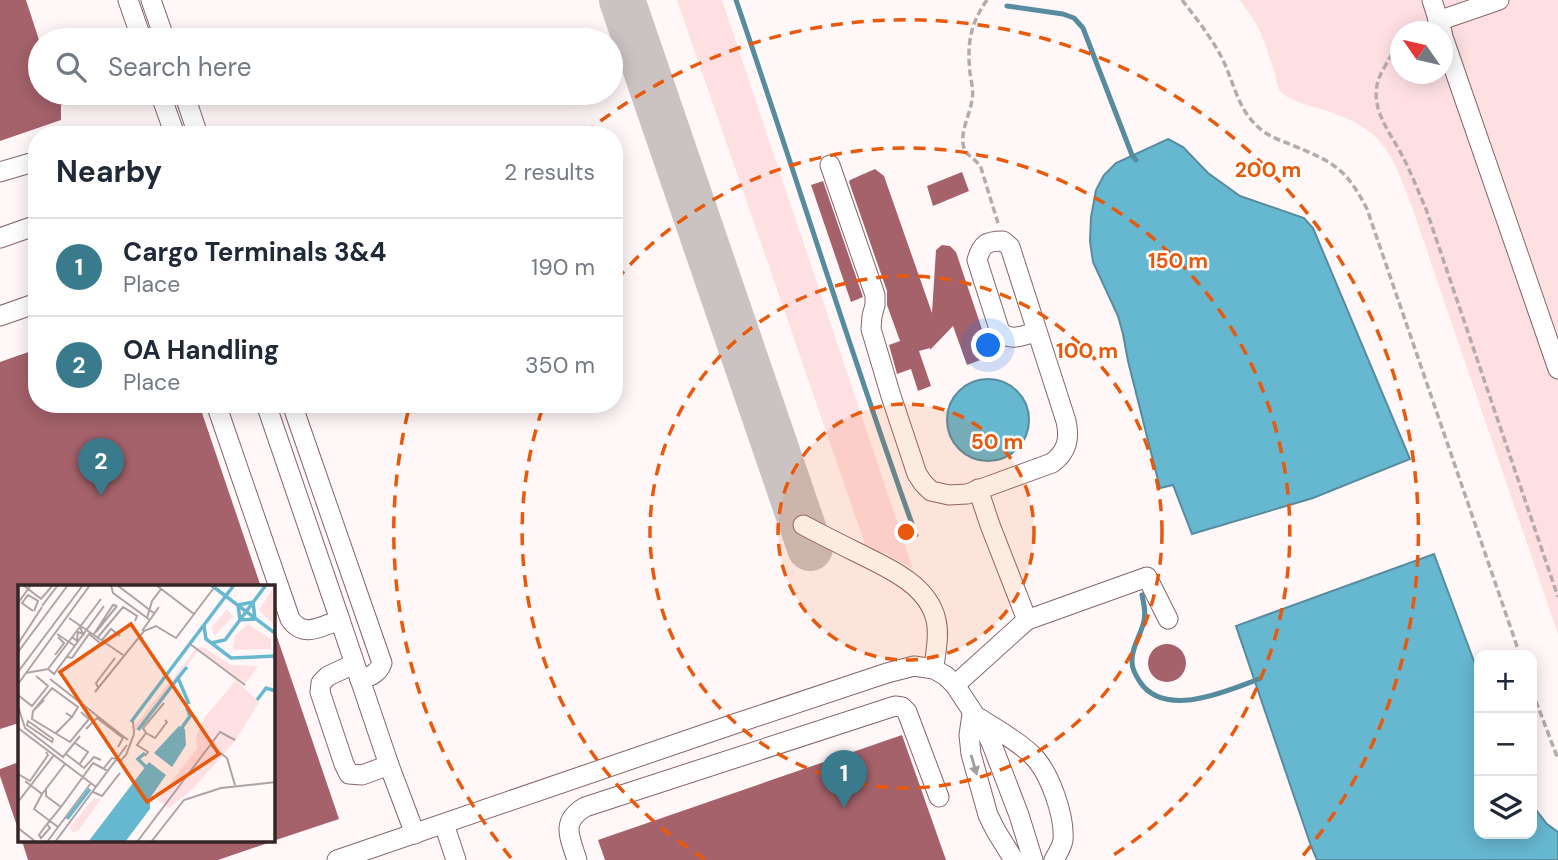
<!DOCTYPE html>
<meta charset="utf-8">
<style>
body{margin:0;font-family:"DM Sans",sans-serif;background:#f6f6f7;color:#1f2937}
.controls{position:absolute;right:21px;bottom:21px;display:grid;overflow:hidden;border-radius:14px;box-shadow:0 4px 18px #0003}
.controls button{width:63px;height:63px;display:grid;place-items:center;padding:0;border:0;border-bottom:2px solid #e0e1e3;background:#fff;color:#1f2937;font:35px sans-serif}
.compass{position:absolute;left:1390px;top:21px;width:63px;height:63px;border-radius:50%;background:#fff;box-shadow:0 4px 18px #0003;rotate:304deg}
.you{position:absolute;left:989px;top:346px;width:24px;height:24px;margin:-18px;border:5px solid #fff;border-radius:50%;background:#1a73e8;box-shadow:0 0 0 10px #1a73e833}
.badge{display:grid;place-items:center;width:46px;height:46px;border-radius:50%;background:#397b8d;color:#fff;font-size:23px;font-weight:700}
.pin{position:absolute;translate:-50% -58px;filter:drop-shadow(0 2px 4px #0008)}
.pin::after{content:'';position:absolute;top:37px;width:24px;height:21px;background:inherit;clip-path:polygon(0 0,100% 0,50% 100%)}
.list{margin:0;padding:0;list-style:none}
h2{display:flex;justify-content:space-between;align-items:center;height:91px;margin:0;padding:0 28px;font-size:30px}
h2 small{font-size:23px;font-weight:400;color:#747a83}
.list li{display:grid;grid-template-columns:46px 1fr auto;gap:21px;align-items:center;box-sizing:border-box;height:98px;padding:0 28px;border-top:2px solid #e0e1e3}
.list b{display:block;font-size:26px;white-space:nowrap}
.list p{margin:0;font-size:23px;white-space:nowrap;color:#747a83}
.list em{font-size:23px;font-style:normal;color:#747a83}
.icon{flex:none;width:38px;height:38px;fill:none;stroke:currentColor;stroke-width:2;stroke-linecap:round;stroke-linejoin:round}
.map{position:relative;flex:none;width:1558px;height:860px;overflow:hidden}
.search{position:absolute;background:#fff;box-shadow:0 4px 18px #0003;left:28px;top:28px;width:595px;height:77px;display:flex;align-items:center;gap:18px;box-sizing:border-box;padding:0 24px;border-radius:38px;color:#747a83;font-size:26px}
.panel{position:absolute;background:#fff;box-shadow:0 4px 18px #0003;left:28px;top:126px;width:595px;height:287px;border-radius:28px}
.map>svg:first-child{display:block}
.green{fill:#fee0e3;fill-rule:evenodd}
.water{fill:#66b8d1;stroke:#578c9e;stroke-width:2}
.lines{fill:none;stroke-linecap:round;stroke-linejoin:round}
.stream{stroke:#578c9e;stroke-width:5}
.taxiway{stroke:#cbc2c2;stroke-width:46}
.building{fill:#a5626b}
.minor-casing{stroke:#866569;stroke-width:21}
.path{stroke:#b5abac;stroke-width:3.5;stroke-dasharray:7 3.5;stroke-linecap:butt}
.minor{stroke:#fff;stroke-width:19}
.oneway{fill:#a49d9e}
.ring{fill:none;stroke:#e8590c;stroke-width:3.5;stroke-dasharray:12 9}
.inset-river{fill:none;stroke:#66b8d1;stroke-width:3.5}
.inset-road{fill:none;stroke:#aea3a4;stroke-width:2}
.view{fill:#e8590c;fill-opacity:0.15;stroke:#e8590c;stroke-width:3.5}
.inset-edge{fill:none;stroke:#342627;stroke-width:3.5}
.centre{fill:#e8590c;stroke:#fff;stroke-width:3.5}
.ring-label{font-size:21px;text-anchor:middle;font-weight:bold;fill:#e8590c;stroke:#fff;stroke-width:5;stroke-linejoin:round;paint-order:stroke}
</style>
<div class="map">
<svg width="1558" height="860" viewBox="0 0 1558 860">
<rect width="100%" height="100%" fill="#fff7f8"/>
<g class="green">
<polygon points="677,0 722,0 913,569 886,554 866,547"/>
<path d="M1240,0H1558V634L1412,207C1392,154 1385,130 1327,111C1313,106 1293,103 1282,93C1276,88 1277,80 1275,73C1269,57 1264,37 1255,22C1251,15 1245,7 1240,0ZM1400,32H1442V74H1400Z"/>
</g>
<g class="water">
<polygon points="1168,139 1183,147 1208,173 1240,196 1304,218 1313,228 1410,459 1313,498 1192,534 1173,485 1160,488 1128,361 1123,334 1118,316 1093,262 1090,241 1091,217 1096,190 1104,175 1116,163"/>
<circle cx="988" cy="420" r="41"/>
<polygon points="1434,554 1479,675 1479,834 1532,834 1532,805 1547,824 1558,832 1558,860 1317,860 1311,846 1236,626"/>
</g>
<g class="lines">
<g class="stream">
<path d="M736,0C797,178 852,358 916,535"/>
<polyline points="1007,6 1063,14 1074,18 1083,28 1132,155 1136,160"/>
<path d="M1142,595C1144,604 1146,612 1144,621C1141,635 1131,648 1132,662C1132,669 1136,676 1140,682C1165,719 1227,691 1259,679"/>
</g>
<polyline class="taxiway" points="622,0 810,548"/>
</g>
<g class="building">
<polygon points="0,0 26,0 40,43 40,93 85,93 61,105 61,120 0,141"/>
<polygon points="875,169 884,176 932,313 936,250 942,245 950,246 956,252 991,356 967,365 953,326 930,350 930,348 919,351 931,386 918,391 911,369 897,374 889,345 900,341 887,305 887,291 849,182 850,180"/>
<polygon points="962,172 969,191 933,206 927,186"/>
<polygon points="823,181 863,297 851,302 811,185"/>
<polygon points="37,349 37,404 199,404 261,587 19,587 19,723 0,729 0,362"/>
<polygon points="273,631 275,631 339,819 273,841"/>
<circle cx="1167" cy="663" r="19"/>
<polygon points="902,735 946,860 605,860 598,840"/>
<polygon points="19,762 19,825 17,826 0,776 0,769"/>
<polygon points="22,841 268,841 268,843 218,860 28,860"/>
</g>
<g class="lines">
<g class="minor-casing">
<g id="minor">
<polyline points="128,0 142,40"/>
<polyline points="151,0 165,40"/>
<polyline points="1432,0 1442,32"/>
<polyline points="1438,21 1499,0"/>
<polyline points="1442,34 1558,369"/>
<polyline points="160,93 175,135"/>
<polyline points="184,93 198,135"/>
<path d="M830,165L875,295V305L872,316L871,329L891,396L917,474L923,483L931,491L949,495L967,494L1052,463C1067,452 1070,439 1066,421L1010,247L1003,241C986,241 982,244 977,260L1000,332C1012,342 1023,335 1036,332"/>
<polyline points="0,172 37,161"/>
<polyline points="0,238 37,225"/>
<polyline points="0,316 37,303"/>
<path d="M216,404L290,619C304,639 321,626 340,620L389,765"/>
<polyline points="266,404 340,620"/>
<path d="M292,404L382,663C378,674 370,676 360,680"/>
<polyline points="978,489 990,525 1027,620 1147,577 1168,619"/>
<path d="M803,525C820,534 838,543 856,552C886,567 928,584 936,620C940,636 935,653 934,669"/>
<polyline points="354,664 328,676 321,683 320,692 344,764 349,774 362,775 389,765 415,834"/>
<polyline points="955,685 1027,620"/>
<polyline points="972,714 969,735 971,754 988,815 996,831 1014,860"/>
<path d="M979,718C997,730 1017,740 1032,755C1050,772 1065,817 1063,840C1062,847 1057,854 1054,860"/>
<polyline points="444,824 456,860"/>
<polyline points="337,860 740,722 887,673 914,666 934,669 946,676 955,685 984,729 991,742 1019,815 1033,860"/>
<path d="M577,860C570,837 560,822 585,807L895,706L902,707L907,712L939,797"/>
</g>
</g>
<g class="path">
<path d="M987,0C970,24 967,44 970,73C971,81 974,91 972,100C970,115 959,133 964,148C967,157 977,159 981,168L998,223"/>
<path d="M1182,0C1196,18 1211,37 1222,58C1233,80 1237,106 1255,124C1265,135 1279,140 1292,145C1333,162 1346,168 1367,209L1520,655"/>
<path d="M1400,47C1392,52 1389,59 1384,68C1363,103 1389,129 1404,159C1412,175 1419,193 1426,209L1558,597"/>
<polyline points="1532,691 1558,759"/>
</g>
<use href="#minor" class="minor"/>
</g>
<defs><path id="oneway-solid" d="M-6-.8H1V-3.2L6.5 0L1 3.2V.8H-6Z" transform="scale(1.75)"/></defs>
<use class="oneway" href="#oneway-solid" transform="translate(974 765) rotate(74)"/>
<circle cx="906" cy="532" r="128" fill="#e8590c" fill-opacity=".12"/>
<g class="ring">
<circle cx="906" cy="532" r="128"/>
<circle cx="906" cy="532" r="256"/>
<path d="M705 859A384 384 0 0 1 543 407M616 280A384 384 0 1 1 1107 859"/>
<path d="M511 858A512 512 0 0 1 409 408M584 134A512 512 0 0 1 1301 858"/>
</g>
<g transform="translate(18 585)">
<rect width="257" height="257" fill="#fff7f8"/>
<path d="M257,0H258L257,41L241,25ZM209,24L215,32L196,51L194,42ZM230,39L253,54V64L215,65L217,51ZM185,62L213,80L240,81L227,99L178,63ZM178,64L180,66L117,147L116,142ZM218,95L241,117L218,155L176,203L151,223L140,215L179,163L178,151L187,132ZM76,213L83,214L60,246L54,247L52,242Z" fill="#fee0e3"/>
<path d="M161,141L167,144L168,160L154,182L136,168ZM131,177L148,190L132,213V224L107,257H70Z" fill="#66b8d1"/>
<path class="inset-river" d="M193,0L258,49M235,17L237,34L222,35L220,20ZM186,41L188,54L213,73L258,71M193,58L207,55L248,0M169,82L160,93L171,119M239,115L248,103L258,106M113,137L216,0M163,144L172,131L169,123M120,145L160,93M127,168L120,174L129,183M49,234L72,204"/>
<path class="inset-road" d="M5,0L23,14L35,0M93,0L95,8L132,35M99,0L137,29M138,0L176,29M0,18L13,0M24,21L40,0M15,26L4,18L10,10L20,16L16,26M51,33L105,70M129,33L134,16L143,4M124,46L141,22M78,47L99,21M39,49L57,61M76,49L95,20L99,21M54,52L59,56L60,47L65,49L62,42M80,52L105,22L119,31L117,36M84,55L93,44L102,51M0,59L24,22M172,59L227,100M0,67L50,0M37,70L46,58L40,52M49,72L54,73L71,49L82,58M30,84L83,14M0,87L65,0M8,88L30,84L36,89L86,21M32,94L110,155M0,99L72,0M80,102L78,98L97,73M77,107L126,46L138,41L158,53L198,0M0,110L14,121L30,101L18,91M26,115L15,126L34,103L60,122L54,132M0,121L7,143L45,172L62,151M15,126L14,134L52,157L71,134L63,127M10,136L35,154L34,157L9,140ZM0,143L78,202M68,144L79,133L105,153L100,162M38,148L54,132L48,128M128,148L137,153L149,137L147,135M57,158L70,167L61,180M192,160L209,173L217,200M48,169L66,183L76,172L83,175M127,171L130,167L119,160L128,148L125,143L146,118M86,183L94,173L103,175L108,170L116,149L115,136M0,189L12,196L30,170L28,167M7,196L24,209L16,224L40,242M28,204V211L43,222M75,207L84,211L102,188M24,209L47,179M0,217L36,170M29,239L32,243L23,253L21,250L29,239L43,222L75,178L90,186M0,243L18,257M29,257L73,198M37,257L109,160M119,257L202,147L217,155M133,257L166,215L203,203L258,197"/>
<path class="view" d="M113,39L201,169L129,217L42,87Z"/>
<rect width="257" height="257" class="inset-edge"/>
</g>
<circle cx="906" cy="532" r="10" class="centre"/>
<g class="ring-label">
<text x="1268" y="177">200 m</text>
<text x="1178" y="268">150 m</text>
<text x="1087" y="358">100 m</text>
<text x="997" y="449">50 m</text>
</g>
</svg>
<div class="controls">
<button>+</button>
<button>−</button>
<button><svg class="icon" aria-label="layers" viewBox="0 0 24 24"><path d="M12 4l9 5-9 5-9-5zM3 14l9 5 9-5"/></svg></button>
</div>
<svg class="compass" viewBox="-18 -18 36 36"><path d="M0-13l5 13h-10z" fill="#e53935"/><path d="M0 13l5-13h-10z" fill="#747a83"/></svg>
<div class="you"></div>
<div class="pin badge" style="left:844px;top:808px">1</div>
<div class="pin badge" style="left:101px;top:496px">2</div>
<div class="search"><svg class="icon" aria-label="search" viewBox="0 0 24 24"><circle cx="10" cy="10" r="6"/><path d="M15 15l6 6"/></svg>Search here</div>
<section class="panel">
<h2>Nearby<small>2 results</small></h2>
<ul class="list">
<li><span class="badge">1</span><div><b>Cargo Terminals 3&amp;4</b><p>Place</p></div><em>190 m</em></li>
<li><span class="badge">2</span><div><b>OA Handling</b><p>Place</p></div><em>350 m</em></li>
</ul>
</section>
</div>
